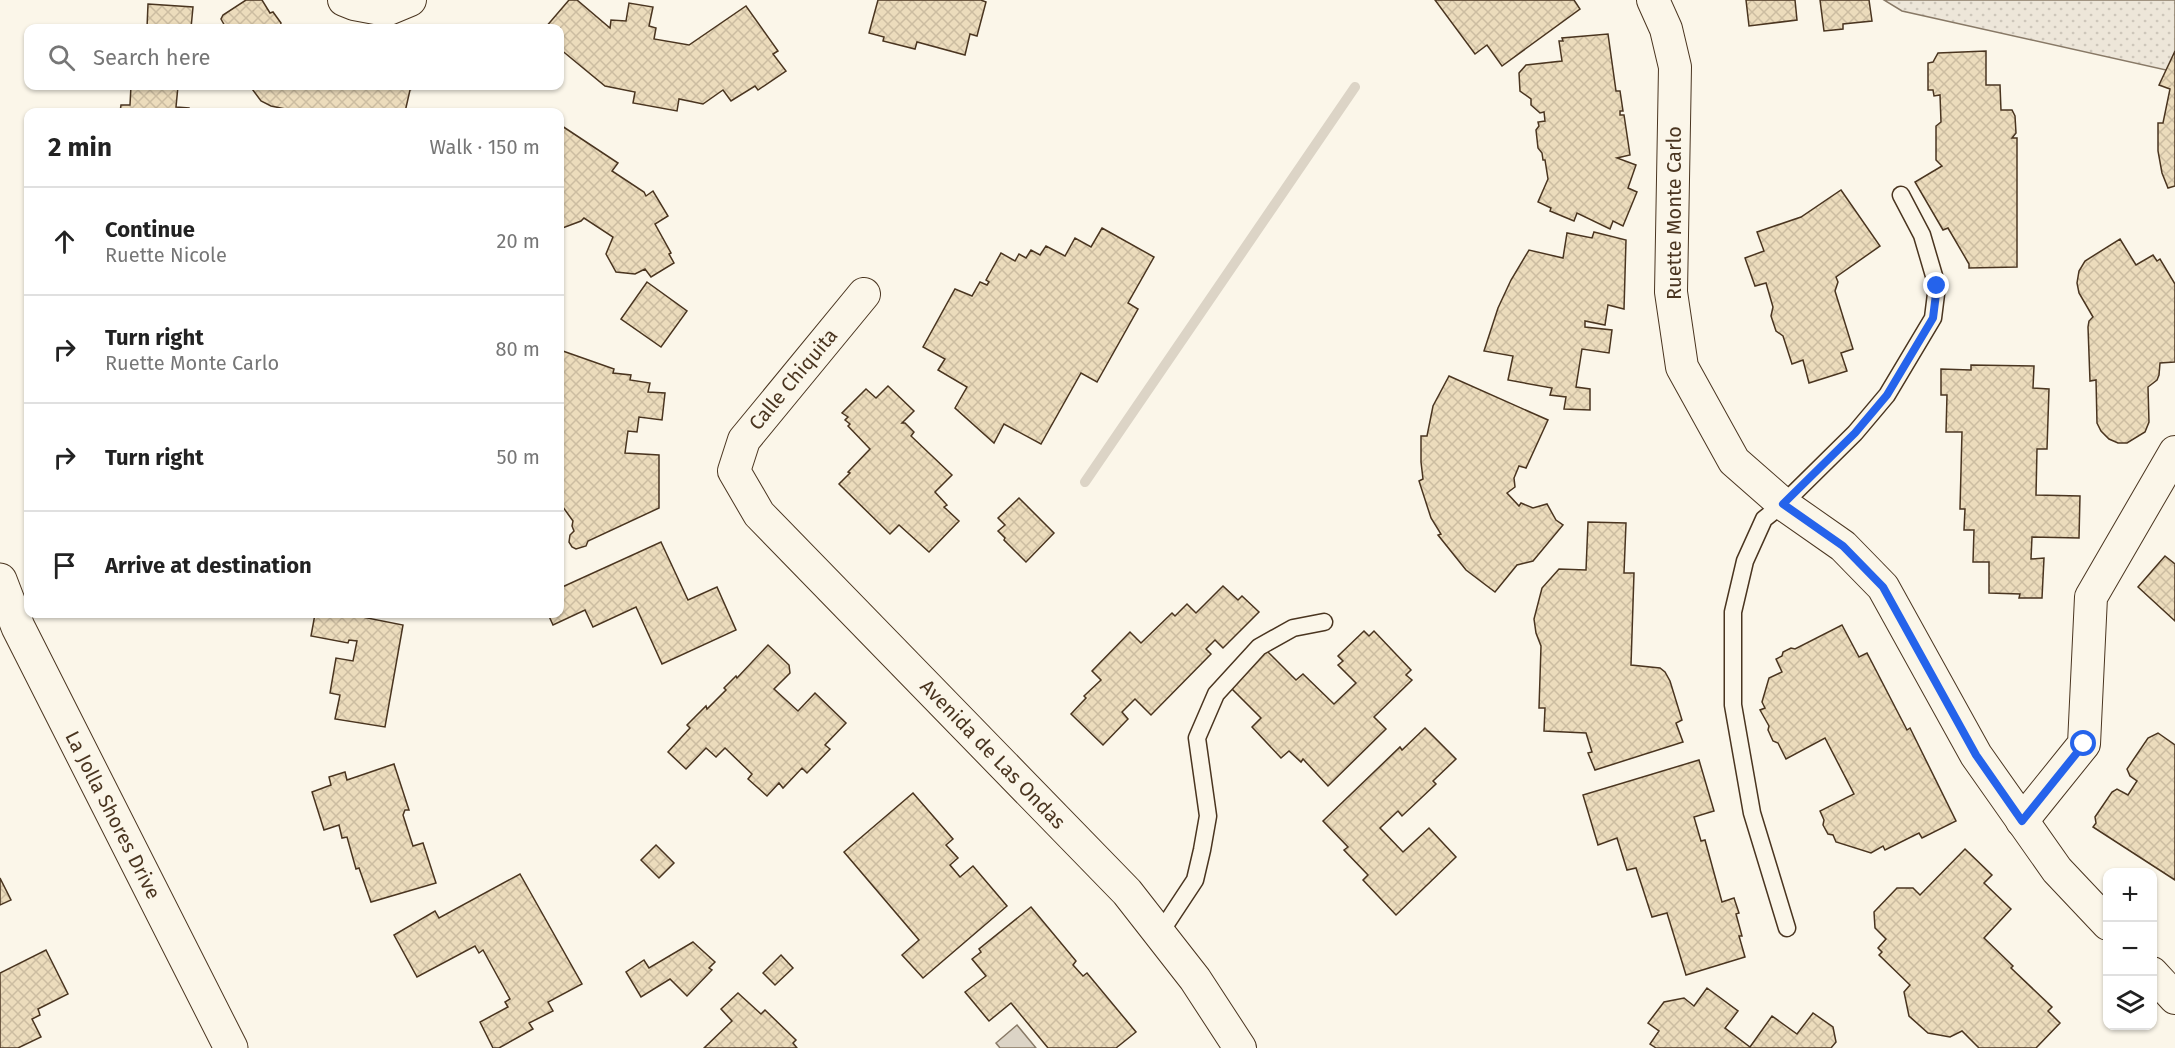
<!DOCTYPE html>
<meta charset="utf-8">
<style>
body{margin:0;font-family:"Fira Sans",sans-serif;background:#f6f6f6;color:#222}
.controls{position:absolute;right:18px;bottom:18px;display:grid;overflow:hidden;border-radius:12px;box-shadow:0 2px 4px #0004}
.controls button{width:54px;height:54px;display:grid;place-items:center;padding:0;border:0;border-bottom:2px solid #e0e0e0;background:#fff;color:#222;font:30px sans-serif}
.stop{position:absolute;width:18px;height:18px;margin:-14px;border:4px solid #2563eb;border-radius:50%;background:#fff}
.stop.end{background:#2563eb;border-color:#fff;box-shadow:0 2px 6px #0008}
.list{margin:0;padding:0;list-style:none}
h2{display:flex;justify-content:space-between;align-items:center;height:78px;margin:0;padding:0 24px;font-size:26px}
h2 small{font-size:20px;font-weight:400;color:#767676}
.list li{display:grid;grid-template-columns:39px 1fr auto;gap:18px;align-items:center;box-sizing:border-box;height:108px;padding:0 24px;border-top:2px solid #e0e0e0}
.list b{display:block;font-size:22px;white-space:nowrap}
.list p{margin:0;font-size:20px;white-space:nowrap;color:#767676}
.list em{font-size:20px;font-style:normal;color:#767676}
.icon{flex:none;width:33px;height:33px;fill:none;stroke:currentColor;stroke-width:2;stroke-linecap:round;stroke-linejoin:round}
.map{position:relative;flex:none;width:2175px;height:1048px;overflow:hidden}
.search{position:absolute;background:#fff;box-shadow:0 2px 4px #0004;left:24px;top:24px;width:540px;height:66px;display:flex;align-items:center;gap:15px;box-sizing:border-box;padding:0 21px;border-radius:12px;color:#767676;font-size:22px}
.panel{position:absolute;background:#fff;box-shadow:0 2px 4px #0004;left:24px;top:108px;width:540px;height:510px;border-radius:12px}
.map>svg:first-child{display:block}
.park{fill:url(#park-dots);stroke:#887966;stroke-width:1.5}
.water{fill:#dcd4c6;stroke:#887966;stroke-width:1.5}
.lines{fill:none;stroke-linecap:round;stroke-linejoin:round}
.stream{stroke:#dcd4c6;stroke-width:10}
.building{fill:url(#building-cross-hatch);stroke:#4a3520;stroke-width:1.5}
.service-casing{stroke:#4a3520;stroke-width:19}
.minor-casing{stroke:#4a3520;stroke-width:34}
.secondary-casing{stroke:#4a3520;stroke-width:35}
.service{stroke:#fbf6e9;stroke-width:16}
.minor{stroke:#fbf6e9;stroke-width:32}
.secondary{stroke:#fbf6e9;stroke-width:33}
.route{stroke:#2563eb;stroke-width:8}
.labels{text-anchor:middle;stroke-width:4.5;stroke-linejoin:round;paint-order:stroke}
.street-label{font-size:20px;fill:#4a3520;stroke:#fbf6e9}
</style>
<div class="map">
<svg width="2175" height="1048" viewBox="0 0 2175 1048">
<defs>
<pattern id="park-dots" width="8" height="8" patternUnits="userSpaceOnUse" patternTransform="scale(1.5)"><rect width="8" height="8" fill="#ede6d9"/><path d="M2 2h.1M6 6h.1" fill="none" stroke="#cdc6ba" stroke-width="1.8" stroke-linecap="round"/></pattern>
<pattern id="building-cross-hatch" width="8" height="8" patternUnits="userSpaceOnUse" patternTransform="scale(1.5)"><rect width="8" height="8" fill="#ecdcbc"/><path d="M0 0l8 8M0 8l8-8" fill="none" stroke="#ccbda1"/></pattern>
</defs>
<rect width="100%" height="100%" fill="#fbf6e9"/>
<polygon class="park" points="1884,0 2175,0 2175,72 1902,11"/>
<polygon class="water" points="1017,1025 1036,1048 1000,1048 996,1043"/>
<g class="lines">
<polyline class="stream" points="1085,482 1355,87"/>
</g>
<g class="building">
<polygon points="246,0 262,0 270,13 273,12 281,23 280,28 233,28 230,25 226,28 221,19 223,15"/>
<polygon points="569,0 577,0 610,28 611,20 626,21 629,3 653,7 649,26 656,28 654,39 689,45 746,6 778,51 773,54 786,71 758,90 755,86 731,101 723,90 703,104 679,99 677,111 633,103 635,92 605,86 560,49 560,28 545,28"/>
<polygon points="878,0 981,0 986,2 977,36 970,34 965,55 917,42 915,49 883,41 884,37 869,33"/>
<polygon points="1435,0 1574,0 1580,9 1502,66 1487,45 1475,54"/>
<polygon points="1746,0 1795,0 1797,20 1749,26"/>
<polygon points="1820,0 1869,0 1872,21 1843,24 1843,29 1824,31"/>
<polygon points="148,4 193,7 191,28 147,28"/>
<polygon points="1608,34 1616,91 1620,91 1623,111 1620,111 1620,115 1624,115 1630,155 1617,158 1636,165 1628,188 1637,192 1623,226 1613,221 1610,229 1577,213 1574,221 1550,211 1551,208 1538,202 1548,179 1545,160 1543,160 1542,153 1538,148 1536,130 1539,126 1538,122 1545,121 1544,112 1540,113 1531,105 1531,99 1520,91 1519,73 1526,65 1562,61 1559,41 1563,41 1562,38"/>
<polygon points="1986,51 1986,85 2000,85 2001,110 2012,110 2015,116 2016,133 2012,138 2017,138 2017,267 1969,268 1969,264 1948,228 1943,230 1915,182 1942,166 1936,160 1936,126 1941,122 1940,95 1934,96 1933,90 1928,90 1928,63 1933,62 1938,53"/>
<polygon points="2175,51 2175,186 2168,188 2162,173 2158,151 2158,123 2163,123 2170,89 2159,85"/>
<polygon points="131,86 178,86 176,107 189,108 189,112 120,112 121,105 130,105"/>
<polygon points="250,86 417,86 410,90 405,112 300,112 271,106 261,101"/>
<polygon points="562,126 618,163 612,171 644,192 646,196 653,191 668,216 655,224 671,253 669,254 674,263 651,277 645,269 635,274 616,272 606,254 613,237 584,218 581,221 560,229 560,130"/>
<polygon points="1841,190 1880,246 1836,277 1838,282 1835,291 1853,349 1841,353 1847,371 1809,383 1803,360 1792,364 1783,336 1776,331 1771,316 1773,307 1766,283 1755,286 1745,258 1764,251 1757,232 1801,217"/>
<polygon points="1102,228 1154,257 1128,303 1138,309 1097,382 1081,373 1041,444 1004,424 994,443 955,408 967,387 938,370 945,359 923,347 955,289 972,296 980,282 987,285 989,282 986,280 1001,253 1015,261 1019,254 1026,258 1031,250 1040,255 1046,246 1065,256 1075,238 1091,247"/>
<polygon points="1594,232 1626,240 1624,309 1608,305 1605,325 1585,321 1585,327 1612,330 1609,353 1582,349 1576,387 1590,389 1590,410 1564,409 1566,397 1550,395 1552,388 1508,380 1513,356 1484,351 1498,308 1511,280 1529,250 1563,258 1567,233 1592,238"/>
<polygon points="2120,239 2136,265 2153,255 2157,261 2160,259 2175,284 2175,362 2160,363 2159,375 2157,380 2148,387 2149,422 2145,432 2127,443 2118,443 2109,439 2101,431 2097,423 2096,380 2090,381 2088,327 2089,321 2093,317 2079,293 2077,283 2079,271 2085,261"/>
<polygon points="647,282 687,311 661,347 621,319"/>
<polygon points="560,350 614,369 613,373 631,375 630,380 650,383 648,392 665,393 662,420 639,417 637,432 628,431 625,453 659,455 659,508 588,541 586,546 576,549 572,547 569,542 570,535 574,531 572,526 573,521 560,503 560,414 563,404 560,403"/>
<polygon points="1971,365 2034,366 2033,388 2049,389 2047,449 2037,449 2036,495 2080,496 2079,538 2032,537 2031,559 2044,558 2042,598 2019,598 2020,594 1989,593 1989,562 1973,562 1974,530 1964,530 1965,509 1960,509 1962,432 1946,432 1947,395 1941,395 1941,369 1971,370"/>
<polygon points="1449,376 1548,420 1526,468 1519,466 1514,478 1515,487 1507,493 1519,506 1521,503 1533,508 1547,504 1556,520 1563,525 1533,561 1517,565 1495,592 1466,570 1438,535 1441,534 1431,518 1419,481 1423,479 1421,462 1421,436 1427,436 1433,406"/>
<polygon points="888,386 914,411 902,423 905,423 914,432 911,436 952,475 935,492 947,505 944,507 959,521 929,552 899,525 890,534 839,484 850,473 848,472 870,449 848,426 850,424 845,420 848,417 842,413 866,389 876,398"/>
<polygon points="1019,498 1054,533 1026,562 1004,540 1005,538 998,531 1005,525 998,518"/>
<polygon points="1588,522 1626,523 1624,573 1634,573 1631,665 1660,668 1665,672 1670,681 1682,720 1676,723 1683,742 1595,770 1588,753 1592,752 1586,733 1544,731 1545,708 1539,708 1541,646 1536,633 1534,619 1542,588 1559,569 1586,570"/>
<polygon points="661,542 688,600 717,587 736,630 662,664 636,607 593,627 585,610 553,625 548,614 560,614 560,588"/>
<polygon points="2165,556 2175,564 2175,621 2138,587"/>
<polygon points="1223,586 1238,600 1242,596 1259,612 1223,648 1215,640 1206,649 1211,654 1151,715 1135,699 1122,712 1128,719 1103,745 1071,714 1086,698 1084,696 1101,680 1092,671 1130,632 1141,643 1172,613 1175,616 1187,604 1196,613"/>
<polygon points="315,614 362,614 362,617 403,625 385,727 335,719 340,695 330,693 336,658 353,661 357,641 349,640 348,643 311,636"/>
<polygon points="1842,625 1859,657 1867,653 1907,730 1910,728 1956,821 1922,838 1919,833 1885,850 1883,846 1871,853 1836,842 1833,835 1828,834 1823,825 1824,820 1820,811 1854,794 1825,738 1786,759 1778,743 1773,741 1768,730 1769,726 1760,710 1765,708 1762,702 1769,678 1782,672 1776,659 1782,656 1783,652 1791,648 1795,649"/>
<polygon points="1364,631 1369,636 1374,631 1411,670 1406,675 1412,680 1374,717 1386,729 1328,786 1303,759 1301,762 1289,751 1281,758 1252,727 1261,718 1228,685 1265,649 1296,680 1303,674 1334,704 1356,683 1338,665 1343,661 1338,656"/>
<polygon points="768,645 789,665 790,673 774,689 798,711 815,693 846,723 825,745 830,749 807,773 802,768 783,788 779,783 767,796 748,779 752,774 725,748 716,757 706,748 686,769 668,752 690,728 687,725 706,706 707,709 726,690 724,688 736,676 737,678"/>
<polygon points="1425,728 1456,759 1433,781 1436,784 1402,816 1398,811 1380,828 1403,852 1429,828 1456,857 1396,915 1363,880 1368,875 1344,850 1348,847 1323,821 1400,747 1402,750"/>
<polygon points="2158,733 2175,745 2175,880 2093,827 2096,823 2095,817 2112,792 2117,789 2128,795 2137,781 2130,776 2127,769 2148,738"/>
<polygon points="1699,760 1714,811 1694,817 1701,841 1705,840 1722,902 1734,898 1739,913 1736,914 1742,936 1739,936 1745,957 1686,975 1667,913 1652,917 1636,868 1627,870 1617,838 1598,845 1583,795"/>
<polygon points="394,764 409,810 405,810 403,815 413,846 423,843 436,883 371,902 359,868 356,869 347,837 342,838 339,825 324,830 312,792 331,785 329,777 345,772 347,780"/>
<polygon points="913,793 953,839 946,845 958,858 950,865 960,877 973,866 1007,906 923,978 902,955 919,940 844,852"/>
<polygon points="656,845 674,863 659,878 641,860"/>
<polygon points="1965,849 1992,875 1984,883 2011,909 1984,938 2013,966 2011,968 2052,1007 2048,1011 2060,1023 2036,1048 1979,1048 1962,1031 1950,1037 1928,1033 1909,1016 1904,992 1910,985 1879,955 1882,952 1878,948 1886,939 1875,928 1874,912 1897,888 1913,888 1920,895"/>
<polygon points="520,874 582,984 548,1002 553,1011 529,1023 533,1029 499,1048 493,1048 480,1022 508,1007 505,1002 510,999 483,950 479,953 475,946 417,977 394,935 435,911 439,918"/>
<polygon points="0,878 11,900 0,905"/>
<polygon points="1031,907 1076,961 1073,965 1083,976 1087,973 1136,1032 1116,1048 1048,1048 1011,1003 989,1021 965,992 986,976 972,959 981,952 979,949"/>
<polygon points="693,942 715,962 709,968 712,970 687,996 670,979 641,997 626,972 644,960 649,968"/>
<polygon points="46,950 68,994 38,1009 40,1015 32,1019 41,1037 18,1048 0,1048 0,973"/>
<polygon points="781,955 793,968 775,985 763,973"/>
<polygon points="1707,988 1738,1011 1725,1028 1750,1047 1772,1016 1797,1034 1813,1013 1833,1027 1836,1042 1831,1048 1656,1048 1650,1044 1659,1031 1648,1023 1664,1002 1684,998 1694,1006"/>
<polygon points="738,993 761,1014 765,1010 796,1040 793,1043 797,1048 704,1048 732,1021 721,1009"/>
</g>
<g class="lines">
<g class="service-casing">
<g id="service">
<polyline points="1787,928 1752,813 1733,705 1733,612 1745,561 1764,519 1783,504 1855,433 1887,395 1933,318 1937,286 1922,235 1901,195"/>
<polyline points="1160,933 1195,880 1202,850 1208,816 1197,738 1216,694 1259,647 1293,628 1324,622"/>
</g>
</g>
<g class="minor-casing">
<g id="minor">
<polyline points="344,0 354,4 386,10 410,0"/>
<polyline points="1653,0 1666,29 1675,67 1671,292 1682,367 1734,461 1783,504 1843,546 1883,587 1976,755 2057,870 2108,924"/>
<polyline points="864,294 744,440 734,471 759,514 1127,892 1195,979 1240,1048"/>
<polyline points="2022,821 2084,744 2091,597 2175,452"/>
<polyline points="2152,973 2175,998"/>
</g>
</g>
<g class="secondary-casing">
<polyline id="secondary" points="0,580 18,627 231,1048"/>
</g>
<use href="#service" class="service"/>
<use href="#minor" class="minor"/>
<use href="#secondary" class="secondary"/>
</g>
<g class="lines">
<polyline class="route" points="1937,286 1933,318 1887,395 1855,433 1783,504 1843,546 1883,587 1976,755 2022,821 2084,744"/>
</g>
<g class="labels">
<g class="street-label">
<text transform="translate(1674 213) rotate(-90)" y="7">Ruette Monte Carlo</text>
<text transform="translate(793 379) rotate(-50)" y="7">Calle Chiquita</text>
<text transform="translate(993 754) rotate(46)" y="7">Avenida de Las Ondas</text>
<text transform="translate(113 815) rotate(63)" y="7">La Jolla Shores Drive</text>
</g>
</g>
</svg>
<div class="controls">
<button>+</button>
<button>−</button>
<button><svg class="icon" aria-label="layers" viewBox="0 0 24 24"><path d="M12 4l9 5-9 5-9-5zM3 14l9 5 9-5"/></svg></button>
</div>
<div class="stop" style="left:2084px;top:744px"></div>
<div class="stop end" style="left:1937px;top:286px"></div>
<div class="search"><svg class="icon" aria-label="search" viewBox="0 0 24 24"><circle cx="10" cy="10" r="6"/><path d="M15 15l6 6"/></svg>Search here</div>
<section class="panel">
<h2>2 min<small>Walk · 150 m</small></h2>
<ul class="list">
<li><svg class="icon" aria-label="ahead" viewBox="0 0 24 24"><path d="M12 20V5M6 11l6-6 6 6"/></svg><div><b>Continue</b><p>Ruette Nicole</p></div><em>20 m</em></li>
<li><svg class="icon" aria-label="right" viewBox="0 0 24 24"><path d="M7 20v-9h11M14 6l5 5-5 5"/></svg><div><b>Turn right</b><p>Ruette Monte Carlo</p></div><em>80 m</em></li>
<li><svg class="icon" aria-label="right" viewBox="0 0 24 24"><path d="M7 20v-9h11M14 6l5 5-5 5"/></svg><div><b>Turn right</b></div><em>50 m</em></li>
<li><svg class="icon" aria-label="arrive" viewBox="0 0 24 24"><path d="M6 21V4h12l-3 4 3 4H6"/></svg><div><b>Arrive at destination</b></div></li>
</ul>
</section>
</div>
